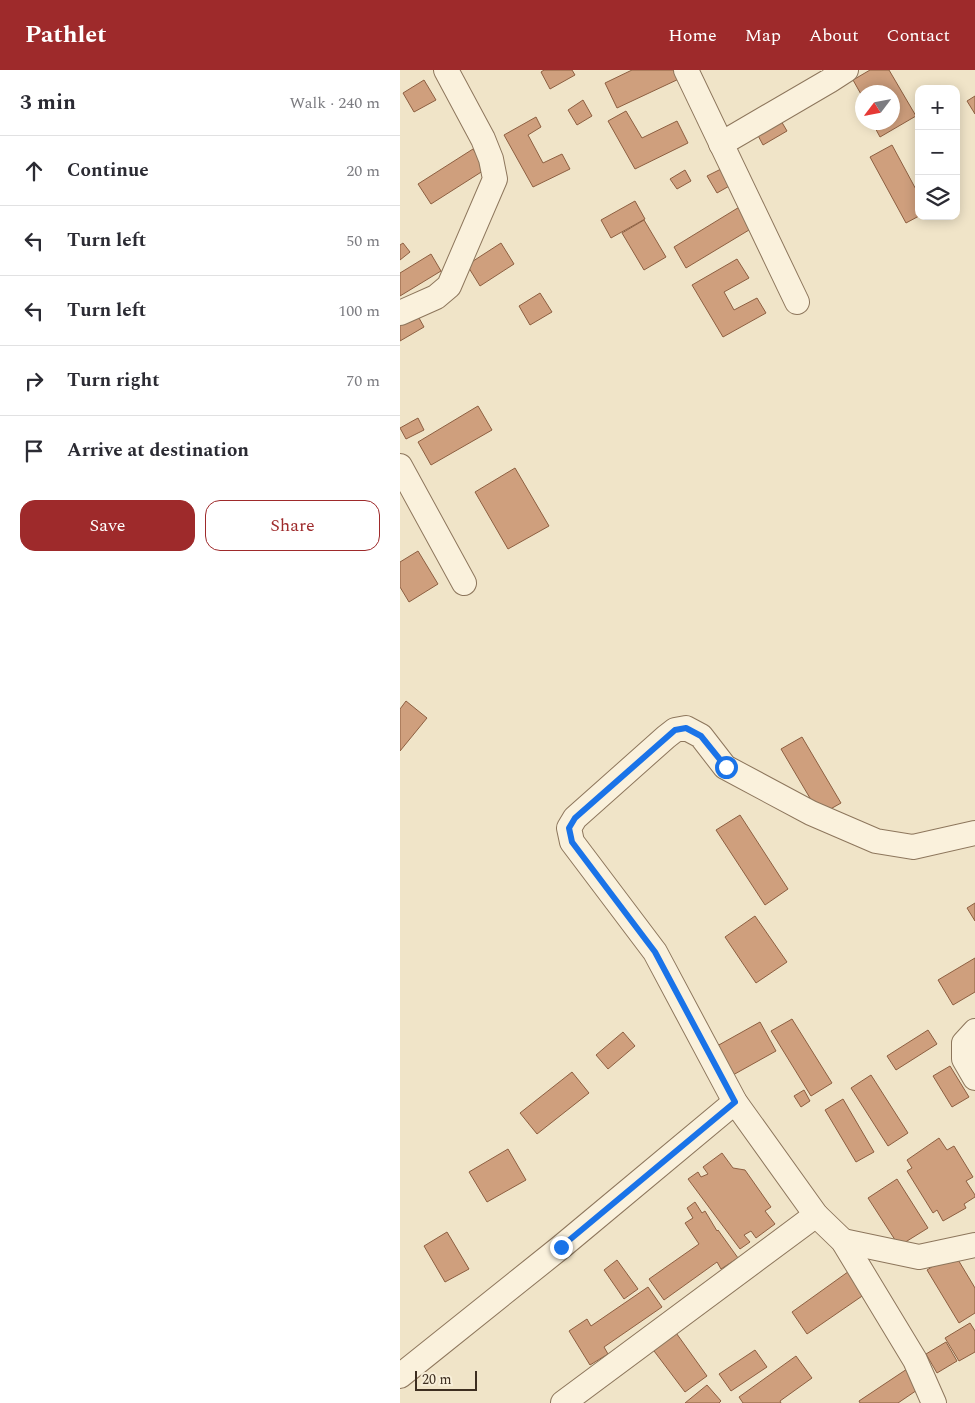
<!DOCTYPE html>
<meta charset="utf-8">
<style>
body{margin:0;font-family:Spectral,serif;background:#f7f7f7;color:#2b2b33}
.controls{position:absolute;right:15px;top:15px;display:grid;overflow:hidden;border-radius:10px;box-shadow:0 2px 12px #0003}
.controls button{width:45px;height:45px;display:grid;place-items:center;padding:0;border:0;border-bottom:1px solid #e1e1e2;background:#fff;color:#2b2b33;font:25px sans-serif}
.compass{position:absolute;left:455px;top:15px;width:45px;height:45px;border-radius:50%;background:#fff;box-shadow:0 2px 12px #0003;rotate:238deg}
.scale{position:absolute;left:15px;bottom:12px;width:62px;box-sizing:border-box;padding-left:5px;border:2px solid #3d2e20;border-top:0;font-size:14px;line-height:18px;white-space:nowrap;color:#3d2e20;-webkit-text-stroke:4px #f7eed8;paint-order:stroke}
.stop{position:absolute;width:15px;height:15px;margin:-11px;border:4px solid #1a73e8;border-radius:50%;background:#fff}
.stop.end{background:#1a73e8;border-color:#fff;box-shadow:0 1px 5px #0008}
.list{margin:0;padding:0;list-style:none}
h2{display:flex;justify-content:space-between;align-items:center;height:65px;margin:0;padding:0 20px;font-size:21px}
h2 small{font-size:16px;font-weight:400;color:#7c7c81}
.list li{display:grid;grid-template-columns:32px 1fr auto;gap:15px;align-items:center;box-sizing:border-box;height:70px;padding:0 20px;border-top:1px solid #e1e1e2}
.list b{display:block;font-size:19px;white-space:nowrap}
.list em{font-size:16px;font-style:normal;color:#7c7c81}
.actions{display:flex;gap:10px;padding:15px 20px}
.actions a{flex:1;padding:11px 0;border:1px solid #9e2a2b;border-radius:15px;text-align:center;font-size:18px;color:#9e2a2b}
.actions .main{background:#9e2a2b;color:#fff}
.icon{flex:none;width:28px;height:28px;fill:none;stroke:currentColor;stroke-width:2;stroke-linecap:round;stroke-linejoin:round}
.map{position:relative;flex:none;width:575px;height:1333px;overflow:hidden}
header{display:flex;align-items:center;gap:30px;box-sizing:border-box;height:70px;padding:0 25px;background:#9e2a2b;color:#fff}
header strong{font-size:24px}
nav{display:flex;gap:28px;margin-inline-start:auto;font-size:18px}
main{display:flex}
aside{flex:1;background:#fff}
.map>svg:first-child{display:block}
.building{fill:#cf9f7d;stroke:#8d5f41}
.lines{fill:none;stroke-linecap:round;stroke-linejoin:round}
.minor-casing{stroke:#8d765c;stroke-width:26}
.minor{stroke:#faf1dc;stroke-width:24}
.route{stroke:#1a73e8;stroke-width:6}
</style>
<header>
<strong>Pathlet</strong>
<nav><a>Home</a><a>Map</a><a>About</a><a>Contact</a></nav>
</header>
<main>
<aside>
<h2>3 min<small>Walk · 240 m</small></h2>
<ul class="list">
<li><svg class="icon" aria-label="ahead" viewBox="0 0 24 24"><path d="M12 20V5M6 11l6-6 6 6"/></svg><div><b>Continue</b></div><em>20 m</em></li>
<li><svg class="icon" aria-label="left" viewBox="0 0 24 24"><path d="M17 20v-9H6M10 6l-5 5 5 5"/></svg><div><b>Turn left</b></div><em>50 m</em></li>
<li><svg class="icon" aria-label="left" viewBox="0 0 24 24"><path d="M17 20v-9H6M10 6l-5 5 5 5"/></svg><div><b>Turn left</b></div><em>100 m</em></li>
<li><svg class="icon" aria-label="right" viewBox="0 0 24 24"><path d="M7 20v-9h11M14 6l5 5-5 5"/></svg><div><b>Turn right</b></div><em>70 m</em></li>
<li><svg class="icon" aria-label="arrive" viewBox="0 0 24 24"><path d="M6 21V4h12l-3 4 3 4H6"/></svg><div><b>Arrive at destination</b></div></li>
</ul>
<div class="actions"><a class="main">Save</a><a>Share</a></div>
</aside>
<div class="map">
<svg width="575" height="1333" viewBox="0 0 575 1333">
<rect width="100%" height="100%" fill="#f0e4c8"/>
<g class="building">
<polygon points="144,0 172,0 175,5 150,19 141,2"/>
<polygon points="232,0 277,0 281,8 217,38 205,13"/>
<polygon points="470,0 489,0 516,46 480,67 472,52 492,52 492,22 462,22 462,26 453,10"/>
<polygon points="24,10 36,30 14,42 3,23"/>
<polygon points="575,26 575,44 567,31"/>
<polygon points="183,30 192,46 177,55 168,40"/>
<polygon points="226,41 242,68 277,51 288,73 235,99 208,51"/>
<polygon points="377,44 387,61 363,75 354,58"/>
<polygon points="136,47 141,57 128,65 143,93 162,84 170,99 133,117 104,65"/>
<polygon points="492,75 519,125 519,146 506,153 470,87"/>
<polygon points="73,79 86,99 31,134 18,114"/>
<polygon points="321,99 331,115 317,123 307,106"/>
<polygon points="285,100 291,111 277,119 270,109"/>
<polygon points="235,131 245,149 211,168 201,150"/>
<polygon points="341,136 354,157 286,198 274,177"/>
<polygon points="244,150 266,187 244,200 222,163"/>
<polygon points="3,173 10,182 0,190 0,175"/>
<polygon points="101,173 114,194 80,216 67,195"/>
<polygon points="31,184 41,201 0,226 0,203"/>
<polygon points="337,189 349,208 324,222 334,240 357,228 366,243 323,267 292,215"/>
<polygon points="140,223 152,242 130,255 119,236"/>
<polygon points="14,239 24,257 0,271 0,247"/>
<polygon points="78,336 92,360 31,395 18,372"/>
<polygon points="18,348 24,360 6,369 0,358"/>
<polygon points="115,398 149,456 108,479 75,422"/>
<polygon points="18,481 38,514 9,532 0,517 0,492"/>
<polygon points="6,631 27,648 0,681 0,639"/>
<polygon points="402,667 441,733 420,745 381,679"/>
<polygon points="340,745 388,819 365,835 316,760"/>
<polygon points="575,833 575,851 567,838"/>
<polygon points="355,846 387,892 356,913 325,867"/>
<polygon points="575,888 575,922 553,935 538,910"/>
<polygon points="392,949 432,1013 411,1026 371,961"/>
<polygon points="360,952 376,981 333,1005 317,976"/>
<polygon points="528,960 537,974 496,1000 487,986"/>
<polygon points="223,962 235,976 208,999 196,985"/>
<polygon points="550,996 569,1027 552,1037 533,1006"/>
<polygon points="172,1002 189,1023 137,1064 120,1043"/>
<polygon points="471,1005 508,1063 488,1076 451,1018"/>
<polygon points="404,1020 410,1031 401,1037 394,1026"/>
<polygon points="443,1029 474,1082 456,1092 425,1040"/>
<polygon points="539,1068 547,1080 554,1076 573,1107 566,1111 575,1125 575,1127 564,1134 566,1138 543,1151 537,1140 533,1143 507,1101 512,1098 507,1090"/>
<polygon points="108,1079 126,1110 87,1132 69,1102"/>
<polygon points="322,1083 333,1098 345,1100 371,1137 365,1141 375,1154 356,1168 351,1161 344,1165 350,1172 340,1179 288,1109 298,1102 301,1107 308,1104 303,1097"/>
<polygon points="497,1109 528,1158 499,1176 468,1128"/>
<polygon points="295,1132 302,1143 305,1141 317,1161 318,1160 338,1188 321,1199 317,1192 264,1230 249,1209 299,1174 285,1153 293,1148 287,1138"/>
<polygon points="47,1162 69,1199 45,1212 24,1176"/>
<polygon points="554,1183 575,1218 575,1243 559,1253 527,1200"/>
<polygon points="217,1190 238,1219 224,1229 204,1200"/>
<polygon points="452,1199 468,1222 407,1264 392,1242"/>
<polygon points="248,1217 262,1237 204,1277 208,1284 190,1295 169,1261 187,1249 191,1256"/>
<polygon points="570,1253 575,1261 575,1282 559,1291 545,1268"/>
<polygon points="274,1260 307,1306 285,1322 251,1277"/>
<polygon points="546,1272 557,1291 537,1303 526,1284"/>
<polygon points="355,1280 367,1297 331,1321 319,1304"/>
<polygon points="396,1286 412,1308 380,1331 381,1333 343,1333 339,1327"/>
<polygon points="510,1297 523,1316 498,1333 460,1333 459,1331"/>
<polygon points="307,1315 321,1331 319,1333 285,1333"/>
</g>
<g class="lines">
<g class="minor-casing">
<g id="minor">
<polyline points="286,0 397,232"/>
<polyline points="321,74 429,11 446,0"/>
<polyline points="0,243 36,227 49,216 95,109 91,89 83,69 46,0"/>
<polyline points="0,396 64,513"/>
<polyline points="575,961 564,973 564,989 575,1008"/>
<polyline points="443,1171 519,1187 575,1175"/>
<polyline points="0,1306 161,1177 335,1032"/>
<polyline points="163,1333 416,1145"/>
<polyline points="534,1333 515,1290 443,1171 416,1145 335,1032 255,882 172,772 169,758 175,748 266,667 275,660 286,658 301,666 325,697 411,743 476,771 513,777 575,763"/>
</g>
</g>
<use href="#minor" class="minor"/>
</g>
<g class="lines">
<polyline class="route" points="161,1177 335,1032 255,882 172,772 169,758 175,748 275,660 286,658 301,666 326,697"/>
</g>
</svg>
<div class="controls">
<button>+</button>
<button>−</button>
<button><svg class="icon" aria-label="layers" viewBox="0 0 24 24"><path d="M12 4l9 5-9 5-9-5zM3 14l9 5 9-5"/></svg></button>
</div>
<svg class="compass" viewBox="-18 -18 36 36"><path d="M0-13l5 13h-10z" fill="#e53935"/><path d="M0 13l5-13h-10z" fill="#7c7c81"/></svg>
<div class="scale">20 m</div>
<div class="stop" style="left:326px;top:697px"></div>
<div class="stop end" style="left:161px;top:1177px"></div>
</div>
</main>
